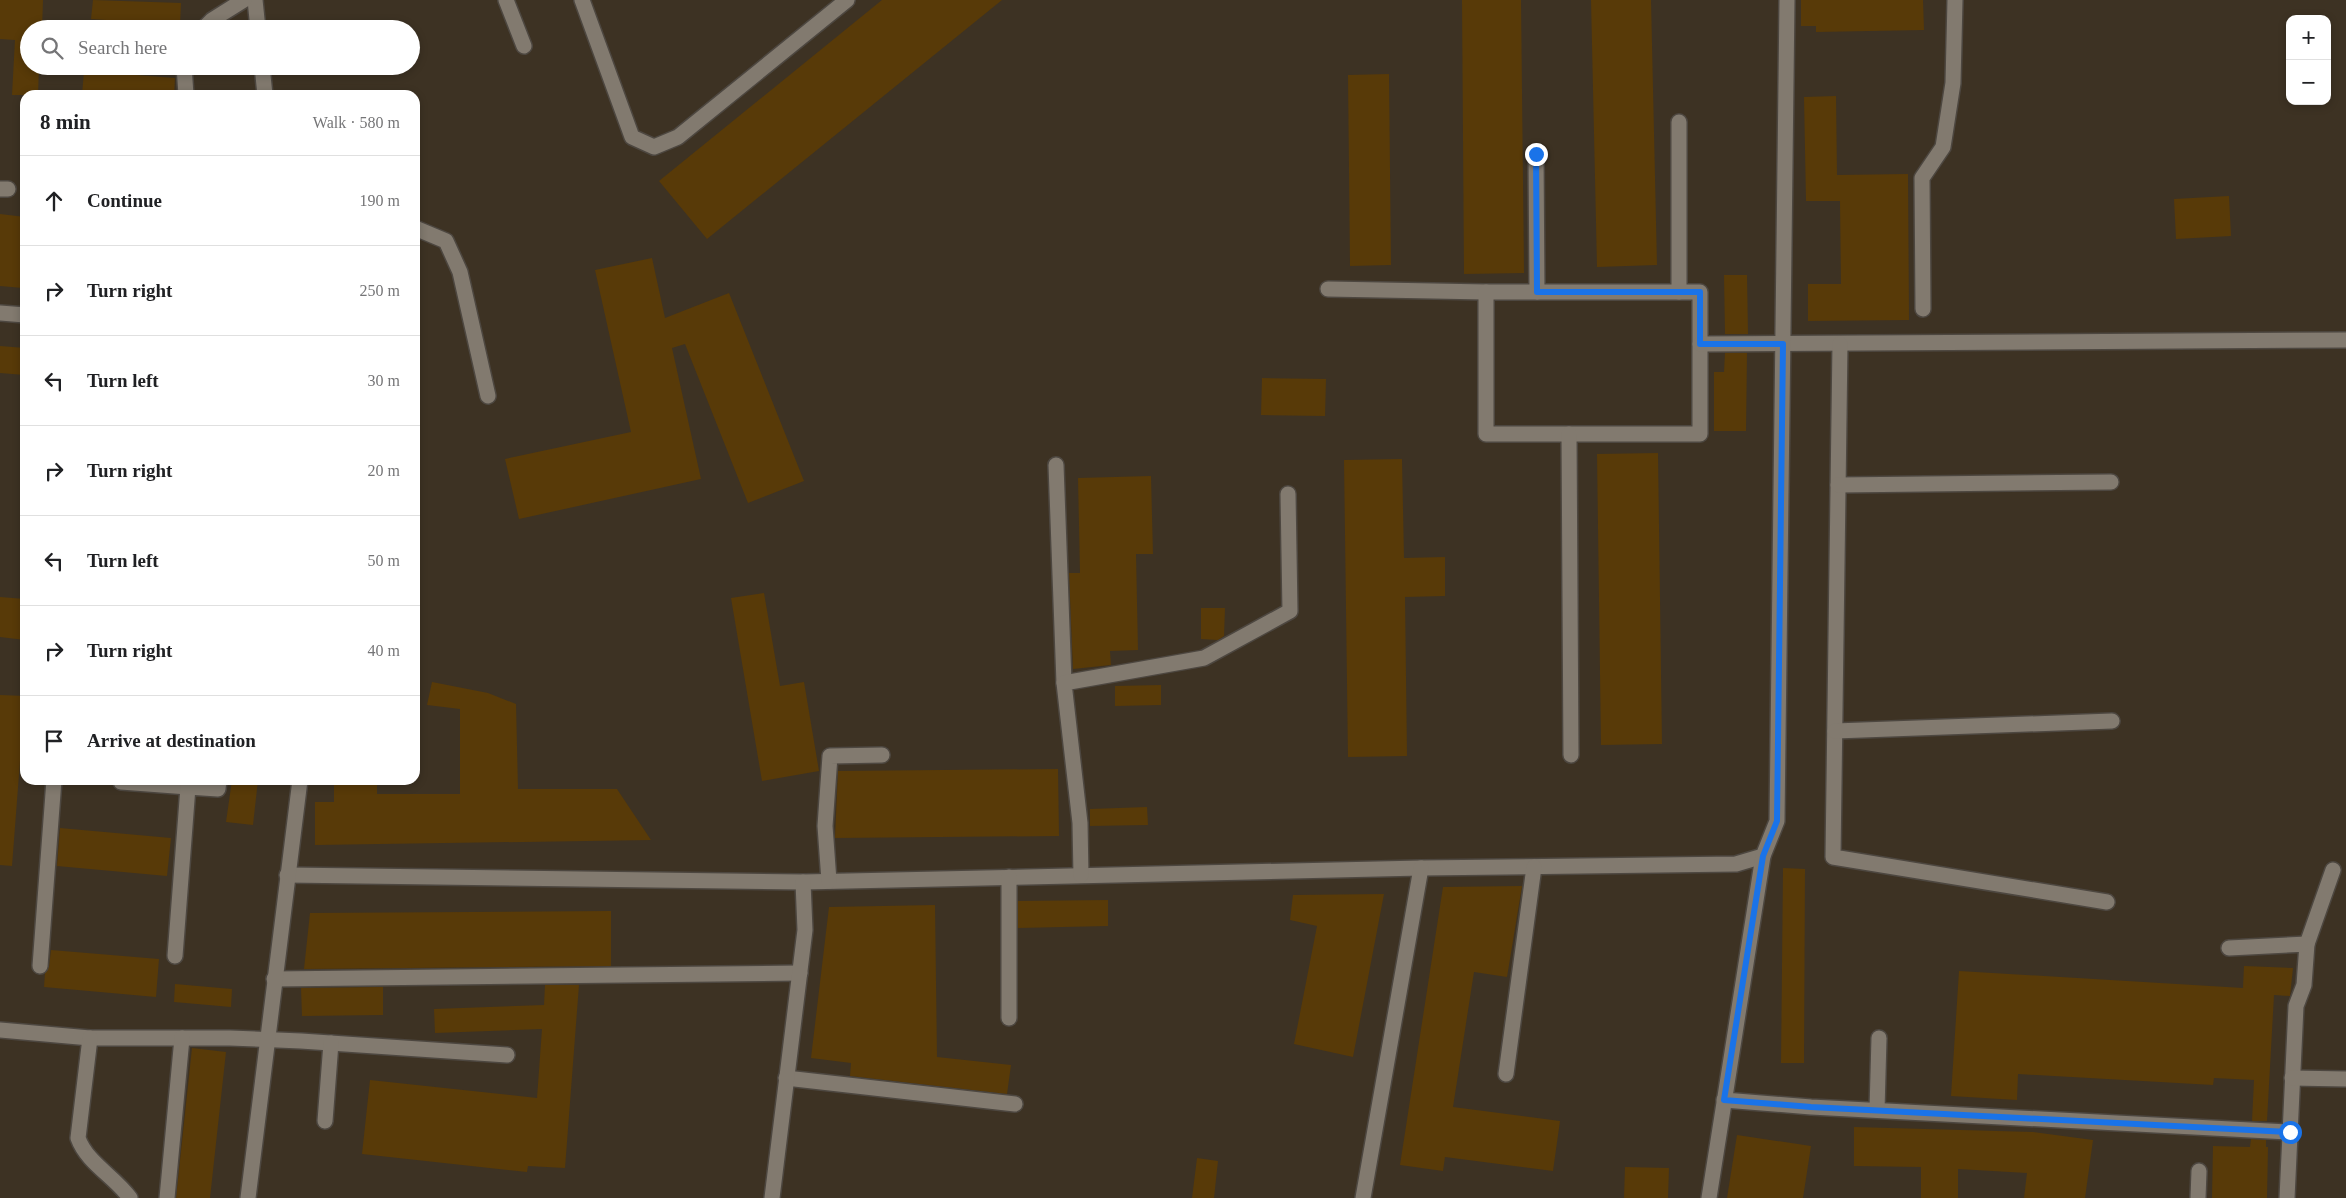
<!DOCTYPE html>
<meta charset="utf-8">
<style>
body{margin:0;font-family:"Times New Roman",serif;background:#f2f2f2;color:#202124}
.controls{position:absolute;right:15px;top:15px;display:grid;overflow:hidden;border-radius:10px;box-shadow:0 2px 8px #0003}
.controls button{width:45px;height:45px;display:grid;place-items:center;padding:0;border:0;border-bottom:1px solid #e0e0e0;background:#fff;color:#202124;font:25px sans-serif}
.stop{position:absolute;width:15px;height:15px;margin:-11px;border:4px solid #1a73e8;border-radius:50%;background:#fff}
.stop.end{background:#1a73e8;border-color:#fff;box-shadow:0 1px 5px #0008}
.list{margin:0;padding:0;list-style:none}
h2{display:flex;justify-content:space-between;align-items:center;height:65px;margin:0;padding:0 20px;font-size:21px}
h2 small{font-size:16px;font-weight:400;color:#757577}
.list li{display:grid;grid-template-columns:32px 1fr auto;gap:15px;align-items:center;box-sizing:border-box;height:90px;padding:0 20px;border-top:1px solid #e0e0e0}
.list b{display:block;font-size:19px;white-space:nowrap}
.list em{font-size:16px;font-style:normal;color:#757577}
.icon{flex:none;width:28px;height:28px;fill:none;stroke:currentColor;stroke-width:2;stroke-linecap:round;stroke-linejoin:round}
.map{position:relative;flex:none;width:2346px;height:1198px;overflow:hidden}
.search{position:absolute;background:#fff;box-shadow:0 2px 8px #0003;left:20px;top:20px;width:400px;height:55px;display:flex;align-items:center;gap:12px;box-sizing:border-box;padding:0 18px;border-radius:28px;color:#757577;font-size:19px}
.panel{position:absolute;background:#fff;box-shadow:0 2px 8px #0003;left:20px;top:90px;width:400px;height:695px;border-radius:15px}
.map>svg:first-child{display:block}
.built{fill:#3d3223;fill-rule:evenodd}
.building{fill:#583a08}
.lines{fill:none;stroke-linecap:round;stroke-linejoin:round}
.minor-casing{stroke:#4d4740;stroke-width:18}
.minor{stroke:#827a6f;stroke-width:15}
.route{stroke:#1a73e8;stroke-width:6}
</style>
<div class="map">
<svg width="2346" height="1198" viewBox="0 0 2346 1198">
<rect width="100%" height="100%" fill="#302a21"/>
<path class="built" d="M0,0H2346V1198H0ZM2290,19H2327V101H2290ZM29,29H411V66H29ZM25,95H415V780H25Z"/>
<g class="building">
<polygon points="0,0 43,0 42,29 29,29 29,66 39,66 38,95 12,95 15,40 0,39"/>
<polygon points="93,0 181,3 180,25 91,19"/>
<polygon points="882,0 1002,0 707,239 659,181"/>
<polygon points="1462,0 1521,0 1524,273 1464,274"/>
<polygon points="1591,0 1651,0 1657,265 1597,267"/>
<polygon points="1801,0 1923,0 1924,30 1816,32 1816,26 1801,26"/>
<polygon points="84,71 175,78 174,95 82,95"/>
<polygon points="1389,74 1391,265 1350,266 1348,75"/>
<polygon points="1836,96 1837,175 1908,174 1909,320 1808,321 1808,284 1841,284 1840,201 1806,201 1804,97"/>
<polygon points="2229,196 2231,236 2176,239 2174,199"/>
<polygon points="0,214 25,217 23,288 0,286"/>
<polygon points="652,258 665,318 729,293 804,481 748,503 685,344 672,348 701,479 519,519 505,459 631,432 595,270"/>
<polygon points="1724,275 1747,275 1748,334 1725,334"/>
<polygon points="0,346 25,348 25,375 0,373"/>
<polygon points="1725,353 1747,353 1746,431 1714,431 1714,372 1724,372"/>
<polygon points="1262,378 1326,379 1325,416 1261,415"/>
<polygon points="1658,453 1662,744 1601,745 1597,454"/>
<polygon points="1402,459 1404,558 1445,557 1445,596 1405,597 1407,756 1348,757 1344,460"/>
<polygon points="1151,476 1153,554 1136,554 1138,650 1110,651 1111,665 1073,669 1069,573 1080,573 1078,478"/>
<polygon points="764,593 780,686 804,682 819,771 762,781 731,598"/>
<polygon points="0,597 25,599 25,640 0,637"/>
<polygon points="1201,608 1225,608 1224,636 1218,640 1201,639"/>
<polygon points="432,682 488,693 516,704 518,789 617,789 651,840 315,845 315,802 334,802 334,780 377,780 377,794 460,794 460,709 427,705"/>
<polygon points="1161,685 1161,705 1115,706 1115,686"/>
<polygon points="0,695 25,696 12,866 0,865"/>
<polygon points="1058,769 1059,836 835,838 838,771"/>
<polygon points="232,780 258,780 253,825 226,822"/>
<polygon points="1147,807 1148,825 1090,826 1090,809"/>
<polygon points="60,828 171,838 167,876 57,866"/>
<polygon points="1783,868 1805,869 1804,1063 1781,1063"/>
<polygon points="1522,886 1507,977 1474,972 1453,1107 1560,1121 1553,1171 1445,1157 1443,1171 1400,1165 1443,887"/>
<polygon points="1384,894 1353,1057 1294,1044 1317,926 1290,920 1293,895"/>
<polygon points="1108,900 1108,926 1018,928 1018,901"/>
<polygon points="935,905 937,1057 1011,1065 1007,1094 850,1076 851,1063 811,1058 829,907"/>
<polygon points="611,911 611,966 304,969 310,913"/>
<polygon points="51,950 159,959 156,997 44,987 45,973 49,967"/>
<polygon points="2244,966 2293,968 2290,996 2274,995 2267,1121 2252,1121 2254,1080 2214,1078 2213,1085 2018,1074 2017,1100 1951,1096 1959,971 2243,988"/>
<polygon points="175,984 232,989 231,1007 174,1002"/>
<polygon points="545,985 579,985 565,1168 528,1166 527,1172 362,1154 370,1080 537,1098 542,1029 435,1033 434,1009 544,1005"/>
<polygon points="383,987 383,1015 302,1016 301,988"/>
<polygon points="192,1048 226,1052 210,1198 176,1198"/>
<polygon points="1854,1127 2033,1132 2093,1140 2085,1198 2024,1198 2027,1173 1958,1169 1958,1198 1921,1198 1921,1167 1854,1166"/>
<polygon points="1737,1135 1811,1146 1803,1198 1727,1198"/>
<polygon points="2251,1139 2266,1140 2266,1147 2268,1147 2267,1198 2212,1198 2213,1146 2250,1147"/>
<polygon points="1197,1158 1218,1161 1214,1198 1192,1198"/>
<polygon points="1625,1167 1669,1168 1668,1198 1624,1198"/>
</g>
<g class="lines">
<g class="minor-casing">
<g id="minor">
<polyline points="255,0 258,29"/>
<polyline points="506,0 524,46"/>
<polyline points="582,0 632,137 654,147 678,137 847,0"/>
<polyline points="203,29 212,20 244,0"/>
<polyline points="184,66 186,95"/>
<polyline points="262,66 265,95"/>
<polyline points="1679,122 1679,292"/>
<polyline points="1536,154 1537,292"/>
<polyline points="0,189 8,189"/>
<polyline points="415,228 446,241 460,272 488,396"/>
<polyline points="1328,289 1486,292"/>
<rect x="1486" y="292" width="214" height="142"/>
<polyline points="1923,309 1922,178 1943,147 1953,83 1955,0"/>
<polyline points="0,313 25,315"/>
<polyline points="1700,344 2346,340"/>
<polyline points="1840,344 1833,857 2107,902"/>
<polyline points="1569,434 1571,755"/>
<polyline points="1056,465 1064,683"/>
<polyline points="1838,485 2111,482"/>
<polyline points="1835,731 2112,721"/>
<polyline points="121,782 188,787"/>
<polyline points="287,875 803,882 1421,868 1736,864 1763,856 1777,821 1787,0"/>
<polyline points="1081,875 1080,823 1064,683 1204,658 1290,611 1288,494"/>
<polyline points="1009,877 1009,1018"/>
<polyline points="829,881 825,826 830,756 882,755"/>
<polyline points="2307,944 2333,870"/>
<polyline points="2229,948 2307,944 2304,985 2296,1006 2287,1198"/>
<polyline points="175,956 188,787 218,789 219,780"/>
<polyline points="40,966 54,780"/>
<polyline points="274,979 800,973"/>
<polyline points="0,1030 90,1038 230,1038 301,1041 507,1055"/>
<path d="M90,1038L78,1138C87,1163 114,1176 130,1198"/>
<polyline points="1506,1074 1534,867"/>
<polyline points="786,1078 1015,1104"/>
<polyline points="2292,1078 2346,1079"/>
<polyline points="1724,1100 1811,1107 2290,1132"/>
<polyline points="1877,1110 1879,1038"/>
<polyline points="325,1121 331,1043"/>
<polyline points="167,1198 182,1038"/>
<polyline points="248,1198 300,780"/>
<polyline points="772,1198 805,930 803,882"/>
<polyline points="1363,1198 1421,868"/>
<polyline points="1709,1198 1763,856"/>
<polyline points="2198,1198 2199,1171"/>
</g>
</g>
<use href="#minor" class="minor"/>
</g>
<g class="lines">
<polyline class="route" points="1536,154 1537,292 1700,292 1700,344 1783,344 1777,821 1763,856 1724,1100 1811,1107 2290,1132"/>
</g>
</svg>
<div class="controls">
<button>+</button>
<button>−</button>
</div>
<div class="stop" style="left:2290px;top:1132px"></div>
<div class="stop end" style="left:1536px;top:154px"></div>
<div class="search"><svg class="icon" aria-label="search" viewBox="0 0 24 24"><circle cx="10" cy="10" r="6"/><path d="M15 15l6 6"/></svg>Search here</div>
<section class="panel">
<h2>8 min<small>Walk · 580 m</small></h2>
<ul class="list">
<li><svg class="icon" aria-label="ahead" viewBox="0 0 24 24"><path d="M12 20V5M6 11l6-6 6 6"/></svg><div><b>Continue</b></div><em>190 m</em></li>
<li><svg class="icon" aria-label="right" viewBox="0 0 24 24"><path d="M7 20v-9h11M14 6l5 5-5 5"/></svg><div><b>Turn right</b></div><em>250 m</em></li>
<li><svg class="icon" aria-label="left" viewBox="0 0 24 24"><path d="M17 20v-9H6M10 6l-5 5 5 5"/></svg><div><b>Turn left</b></div><em>30 m</em></li>
<li><svg class="icon" aria-label="right" viewBox="0 0 24 24"><path d="M7 20v-9h11M14 6l5 5-5 5"/></svg><div><b>Turn right</b></div><em>20 m</em></li>
<li><svg class="icon" aria-label="left" viewBox="0 0 24 24"><path d="M17 20v-9H6M10 6l-5 5 5 5"/></svg><div><b>Turn left</b></div><em>50 m</em></li>
<li><svg class="icon" aria-label="right" viewBox="0 0 24 24"><path d="M7 20v-9h11M14 6l5 5-5 5"/></svg><div><b>Turn right</b></div><em>40 m</em></li>
<li><svg class="icon" aria-label="arrive" viewBox="0 0 24 24"><path d="M6 21V4h12l-3 4 3 4H6"/></svg><div><b>Arrive at destination</b></div></li>
</ul>
</section>
</div>
